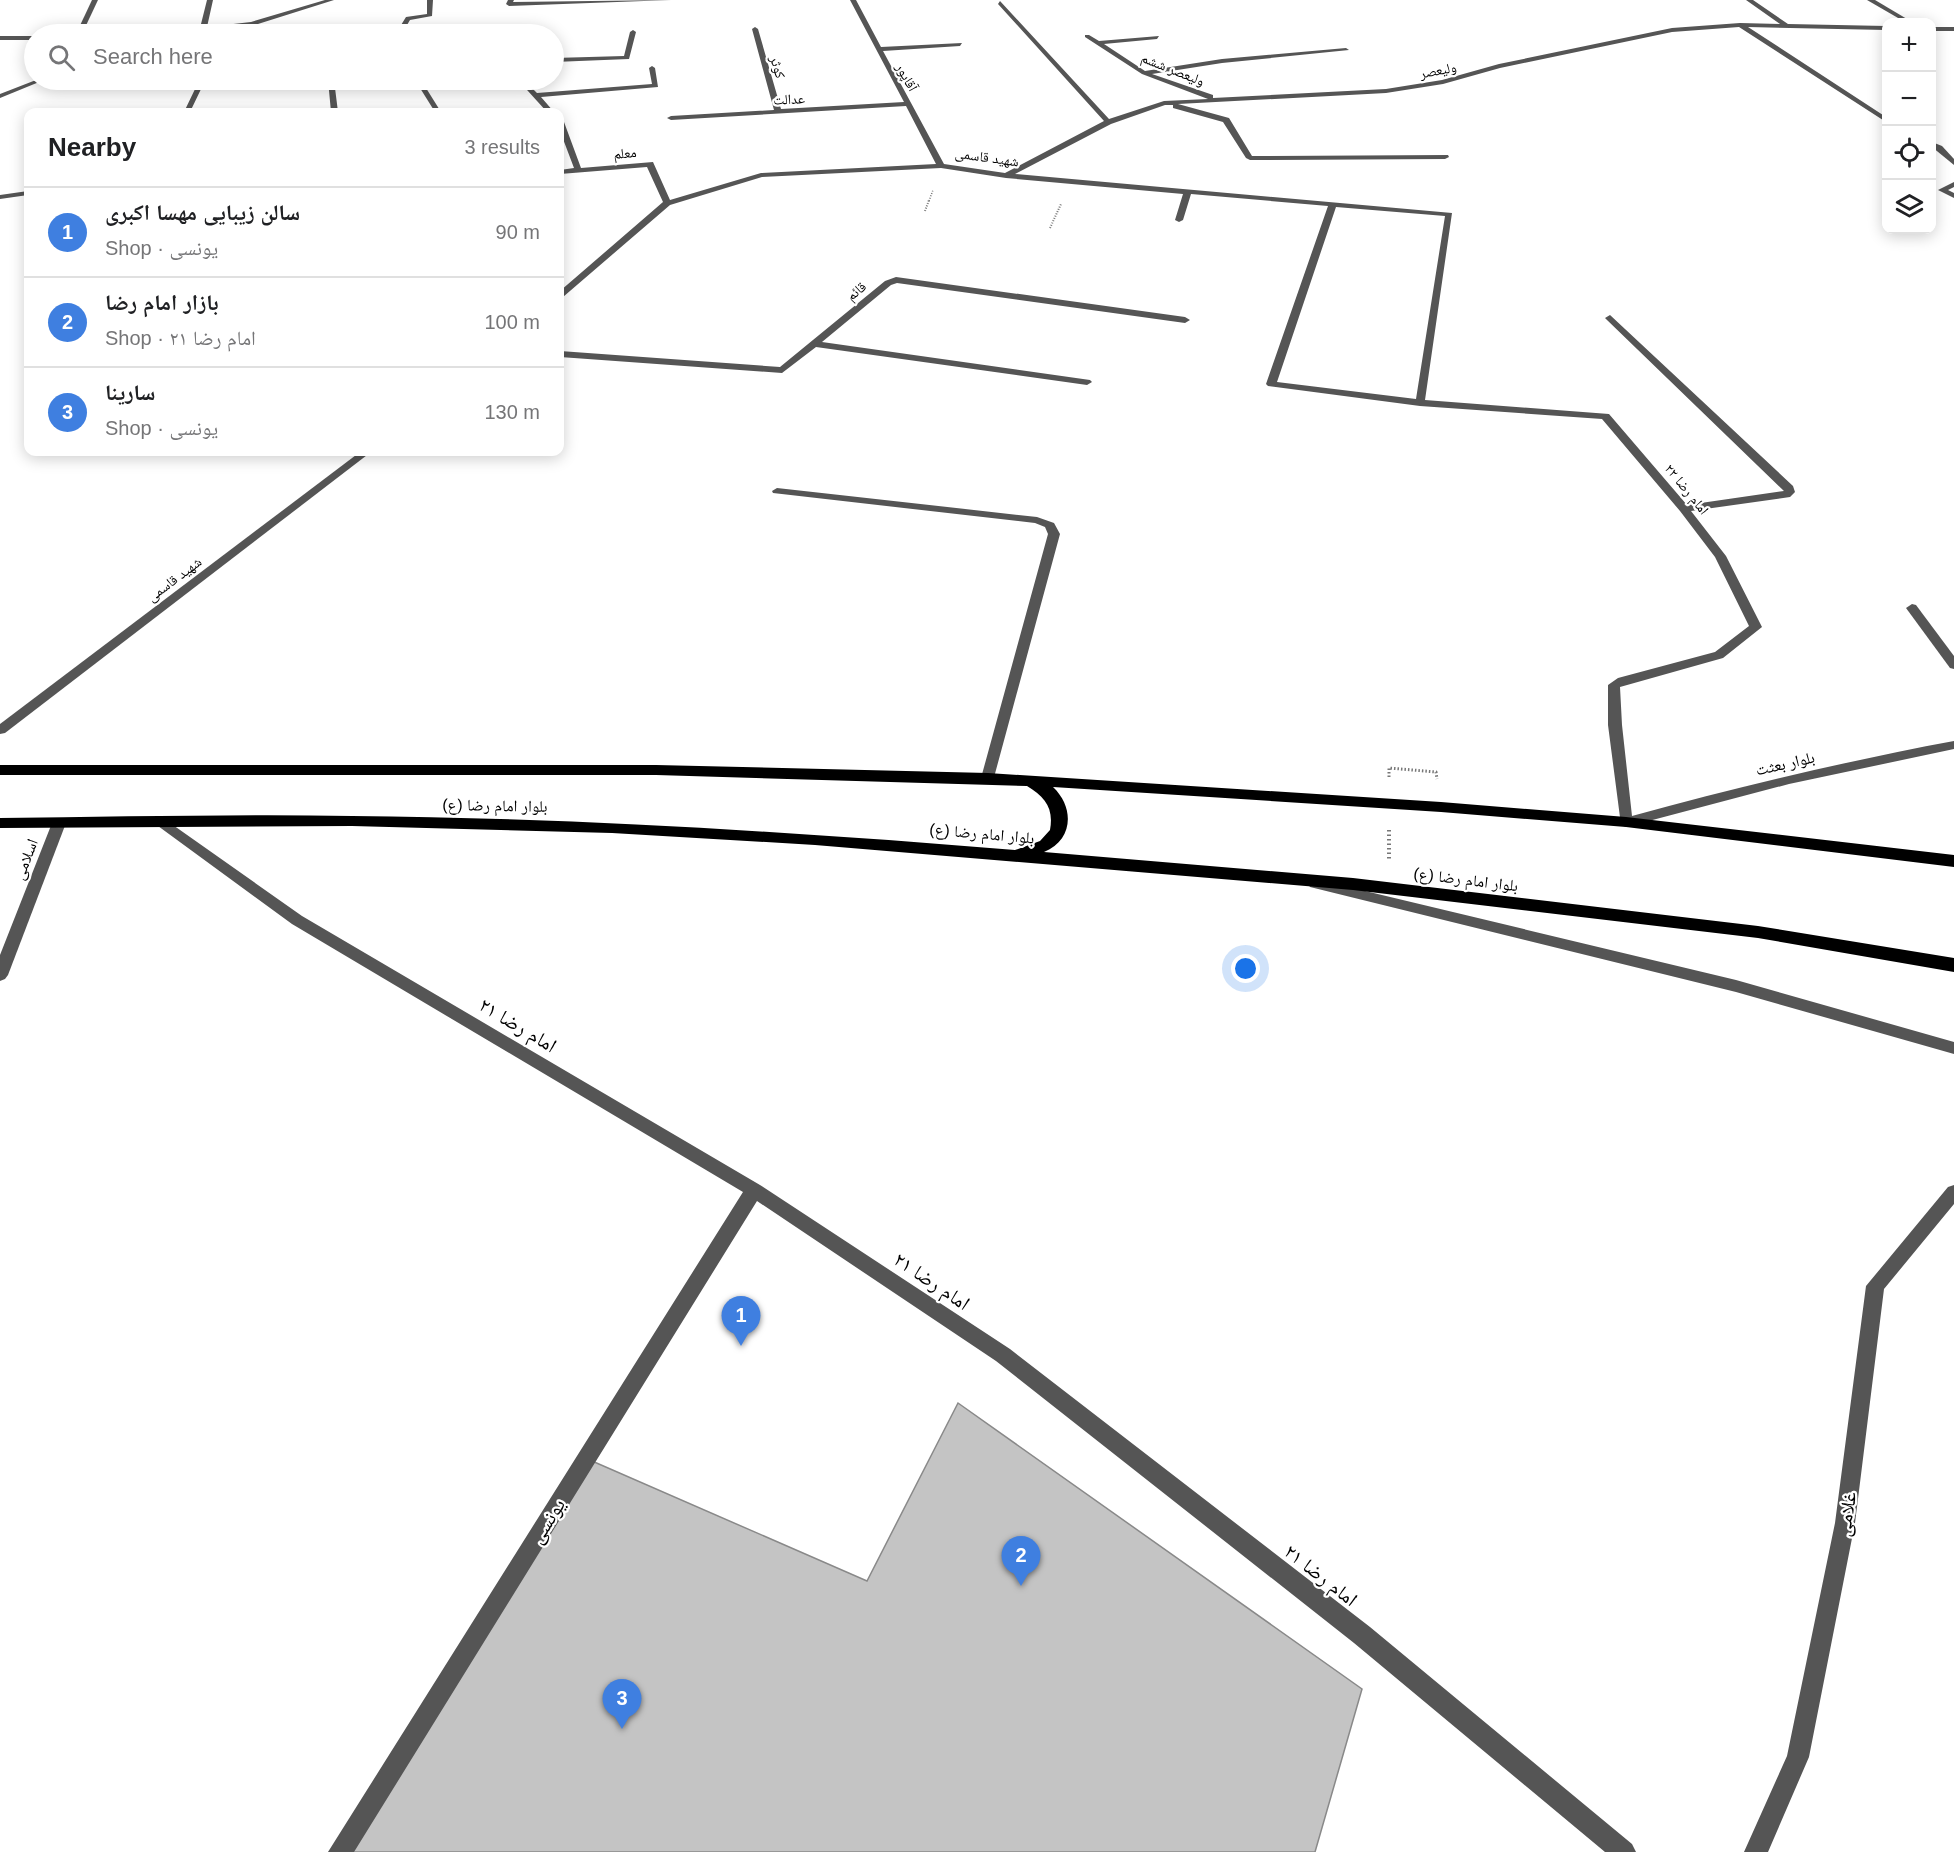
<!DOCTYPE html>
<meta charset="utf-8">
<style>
body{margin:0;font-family:Arial,"Noto Naskh Arabic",sans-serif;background:#f6f6f6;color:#202124}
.controls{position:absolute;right:18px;top:18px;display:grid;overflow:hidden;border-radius:12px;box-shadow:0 3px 15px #0003}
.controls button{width:54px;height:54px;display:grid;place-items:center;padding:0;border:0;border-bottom:2px solid #e0e0e0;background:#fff;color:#202124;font:30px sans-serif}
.you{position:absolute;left:1246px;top:969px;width:21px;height:21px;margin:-15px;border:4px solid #fff;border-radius:50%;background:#1a73e8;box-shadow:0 0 0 9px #1a73e833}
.badge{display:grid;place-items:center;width:39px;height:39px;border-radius:50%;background:#000;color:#fff;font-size:20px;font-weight:700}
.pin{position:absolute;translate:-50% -50px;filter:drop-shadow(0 2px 3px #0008)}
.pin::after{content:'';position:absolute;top:32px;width:21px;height:18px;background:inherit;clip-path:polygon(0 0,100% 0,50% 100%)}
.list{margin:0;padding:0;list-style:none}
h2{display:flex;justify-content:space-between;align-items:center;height:78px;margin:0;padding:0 24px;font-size:26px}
h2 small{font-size:20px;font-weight:400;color:#757577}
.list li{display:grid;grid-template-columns:39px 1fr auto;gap:18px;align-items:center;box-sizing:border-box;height:90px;padding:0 24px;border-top:2px solid #e0e0e0}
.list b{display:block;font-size:22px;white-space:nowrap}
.list p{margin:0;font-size:20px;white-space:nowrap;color:#757577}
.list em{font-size:20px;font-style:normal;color:#757577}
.icon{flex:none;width:33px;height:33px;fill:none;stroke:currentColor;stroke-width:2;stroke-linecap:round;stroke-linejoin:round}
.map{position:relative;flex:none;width:1954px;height:1852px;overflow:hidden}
.search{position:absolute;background:#fff;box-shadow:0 3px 15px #0003;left:24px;top:24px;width:540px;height:66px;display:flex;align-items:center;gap:15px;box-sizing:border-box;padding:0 21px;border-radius:33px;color:#757577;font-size:22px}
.panel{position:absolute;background:#fff;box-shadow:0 3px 15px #0003;left:24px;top:108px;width:540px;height:348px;border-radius:12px}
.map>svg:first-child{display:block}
.building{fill:#c4c4c4;stroke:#898989;stroke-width:1.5}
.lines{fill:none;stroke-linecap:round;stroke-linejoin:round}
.path-far3{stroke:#777;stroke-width:1.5;stroke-dasharray:1 1.5;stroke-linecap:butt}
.path-far2{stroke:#777;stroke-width:2;stroke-dasharray:1 1.5;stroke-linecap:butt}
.path-far1{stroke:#777;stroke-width:3;stroke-dasharray:1.5 2;stroke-linecap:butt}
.path{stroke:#777;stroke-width:4;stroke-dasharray:1.5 3;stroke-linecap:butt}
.minor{fill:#555;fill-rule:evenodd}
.highway{fill:#000;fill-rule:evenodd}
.labels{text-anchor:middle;stroke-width:4.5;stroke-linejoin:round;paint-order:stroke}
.far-street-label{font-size:14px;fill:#000;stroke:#fff}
.street-label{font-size:16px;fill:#000;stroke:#fff}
.near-street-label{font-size:20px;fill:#000;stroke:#fff}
</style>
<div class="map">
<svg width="1954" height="1852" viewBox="0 0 1954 1852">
<rect width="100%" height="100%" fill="#fff"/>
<polygon class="building" points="958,1403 1362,1689 1315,1852 352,1852 592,1461 867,1581"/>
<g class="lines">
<polyline class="path-far3" points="929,201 933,190"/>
<g class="path-far2">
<polyline points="925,211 929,200"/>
<polyline points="1050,228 1061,204"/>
</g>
<polyline class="path-far1" points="1389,777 1389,768 1436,772 1437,779"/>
<polyline class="path" points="1389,830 1389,861"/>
<g class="minor">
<polygon points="92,0 98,0 82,34 76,34"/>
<polygon points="207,0 213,0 207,27 251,22 325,0 334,0 252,26 206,31 205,34 199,34 199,32 165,34 168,32 200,28"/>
<polygon points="427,0 433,0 432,16 410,20 404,30 405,34 399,34 398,30 406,17 427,14"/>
<polygon points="508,0 514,0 513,2 671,0 509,6 506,4"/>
<path d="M850,0H856L881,47L962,43L960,46L883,51L944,164L1005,173L1104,121L998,4L1000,1L1109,119L1164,101L1208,99L1142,74L1085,37V35H1089L1099,41L1159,36L1157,39L1104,44L1145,71L1222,59L1346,48L1349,50L1222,63L1152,74L1213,95V98L1386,89L1442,80L1499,64L1672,28L1740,23L1780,24L1746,0H1753L1788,24L1886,26V30L1748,27L1886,117V122L1739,27L1672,32L1500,68L1443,84L1386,93L1178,104L1229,118L1252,156L1448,155L1449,157L1445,159L1250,160L1246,158L1223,122L1173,108V105H1165L1111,124L1015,174L1452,213L1425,400L1609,414L1687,505L1784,491L1607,320L1605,318L1610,315L1793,486L1795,492L1790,497L1691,511L1726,556L1762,627L1723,658L1620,687L1622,725L1632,816C1739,787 1846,761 1954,741V749L1789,784L1626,827L1621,825L1608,725V685L1618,678L1715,652L1749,626L1715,557L1680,511L1602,419L1420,406L1268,386L1266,384L1328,206L1191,194L1183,220L1179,222L1175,220L1183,194L1006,178L941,168L762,177L670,205L563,297L560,298V291L663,202L647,167L560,174V170L574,168L560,131V120L564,122L581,168L653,162L670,200L761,173L936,164L906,106L671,120L667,118L671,116L774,110L752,29L755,27L758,29L781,109L904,102ZM1336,207L1445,216L1416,399L1277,382Z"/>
<polygon points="1867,0 1875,0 1912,22 1905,22"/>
<rect x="1932" y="27" width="22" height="4"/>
<polygon points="633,30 636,32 629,59 554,62 554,58 624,56 630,32"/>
<rect x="0" y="36" width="34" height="4"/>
<polygon points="652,66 655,68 658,87 541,97 554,112 547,112 518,80 524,80 537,93 652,84 649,68"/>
<polygon points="36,80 44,80 0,98 0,94"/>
<polygon points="196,80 202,80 202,87 190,112 184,112 196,87"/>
<polygon points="328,80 334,80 338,112 331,112"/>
<polygon points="415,80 421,80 441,112 435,112"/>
<polygon points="1932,142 1942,146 1954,159 1954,165 1932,147"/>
<polygon points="1954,182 1954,187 1948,190 1954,193 1954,198 1938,190"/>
<polygon points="28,191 28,195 0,199 0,195"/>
<polygon points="896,277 1185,317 1190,320 1185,323 897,283 891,285 822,342 1090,380 1092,382 1087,385 816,347 782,373 560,357 560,351 780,367 885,281"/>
<polygon points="360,452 371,452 5,733 0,734 0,724"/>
<polygon points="777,488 1037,517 1054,523 1060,534 993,781 983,781 981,778 1048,534 1045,527 1035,523 773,493 772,491"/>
<polygon points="1912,604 1916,605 1954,656 1954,669 1950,668 1906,608"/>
<polygon points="59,818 66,823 8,975 5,979 0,981 0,955 52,823"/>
<polygon points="163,818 302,916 760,1185 1010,1349 1370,1627 1632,1844 1636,1852 1605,1852 1354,1643 996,1361 757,1201 354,1852 328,1852 743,1192 292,924 158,826 156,823 158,820"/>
<polygon points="1315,879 1736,980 1954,1042 1954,1054 1736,992 1310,887 1308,884 1310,881"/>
<polygon points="1954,1185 1954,1204 1884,1289 1855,1523 1809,1757 1768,1852 1744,1852 1787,1756 1835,1523 1866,1286 1948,1187"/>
</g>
<path class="highway" d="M0,765H656L988,773L1441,802L1626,817L1954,855V867L1626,827L1441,812L1053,787C1075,808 1073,840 1044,852L1353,878L1758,926L1954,958V972L1758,938L1353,890L815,845L612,833L352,826L0,828V818C117,817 235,814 352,816C574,818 795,832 1015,850L1040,841L1050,830C1054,808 1045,797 1027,786L656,775H0Z"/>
</g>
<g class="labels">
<g class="far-street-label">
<text transform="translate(778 67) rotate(74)" y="5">کوثر</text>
<text transform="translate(1173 69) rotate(22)" y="5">ولیعصر ششم</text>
<text transform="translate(1438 70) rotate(-11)" y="5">ولیعصر</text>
<text transform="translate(907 77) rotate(61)" y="5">آقاپور</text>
<text transform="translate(789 99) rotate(-3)" y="5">عدالت</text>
<text transform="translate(625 153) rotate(-5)" y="5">معلم</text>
<text transform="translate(987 157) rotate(8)" y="5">شهید قاسمی</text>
<text transform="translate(856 291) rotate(-40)" y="5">قائم</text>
<text transform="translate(1687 489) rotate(51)" y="5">امام رضا ۲۲</text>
<text transform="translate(174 579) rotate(-37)" y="5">شهید قاسمی</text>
</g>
<g class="street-label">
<text transform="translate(1785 763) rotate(-13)" y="6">بلوار بعثت</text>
<text transform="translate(495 805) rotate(1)" y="6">بلوار امام رضا (ع)</text>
<text transform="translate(982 833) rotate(5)" y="6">بلوار امام رضا (ع)</text>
<text transform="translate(25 859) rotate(-69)" y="6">اسلامی</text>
<text transform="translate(1466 879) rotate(7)" y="6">بلوار امام رضا (ع)</text>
</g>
<g class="near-street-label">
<text transform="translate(518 1025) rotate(31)" y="7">امام رضا ۲۱</text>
<text transform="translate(932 1281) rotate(34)" y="7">امام رضا ۲۱</text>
<text transform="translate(1846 1514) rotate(-81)" y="7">غلامی</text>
<text transform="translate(547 1521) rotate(-58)" y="7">یونسی</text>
<text transform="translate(1321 1575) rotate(38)" y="7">امام رضا ۲۱</text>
</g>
</g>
</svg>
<div class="controls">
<button>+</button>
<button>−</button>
<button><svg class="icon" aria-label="locate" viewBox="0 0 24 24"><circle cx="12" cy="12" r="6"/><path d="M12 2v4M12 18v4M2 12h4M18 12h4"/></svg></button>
<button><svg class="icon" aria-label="layers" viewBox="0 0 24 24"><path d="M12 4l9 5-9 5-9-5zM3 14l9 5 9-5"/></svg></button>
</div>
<div class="you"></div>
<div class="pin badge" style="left:741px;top:1346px;background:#3f7fe0">1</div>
<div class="pin badge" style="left:1021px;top:1586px;background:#3f7fe0">2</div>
<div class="pin badge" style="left:622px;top:1729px;background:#3f7fe0">3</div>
<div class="search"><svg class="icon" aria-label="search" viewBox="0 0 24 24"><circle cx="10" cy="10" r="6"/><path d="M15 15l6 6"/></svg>Search here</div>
<section class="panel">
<h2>Nearby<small>3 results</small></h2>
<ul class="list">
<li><span class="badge" style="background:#3f7fe0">1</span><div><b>سالن زیبایی مهسا اکبری</b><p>Shop · یونسی</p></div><em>90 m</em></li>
<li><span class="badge" style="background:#3f7fe0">2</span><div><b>بازار امام رضا</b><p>Shop · امام رضا ۲۱</p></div><em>100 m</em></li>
<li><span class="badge" style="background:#3f7fe0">3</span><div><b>سارینا</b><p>Shop · یونسی</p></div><em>130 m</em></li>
</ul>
</section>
</div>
